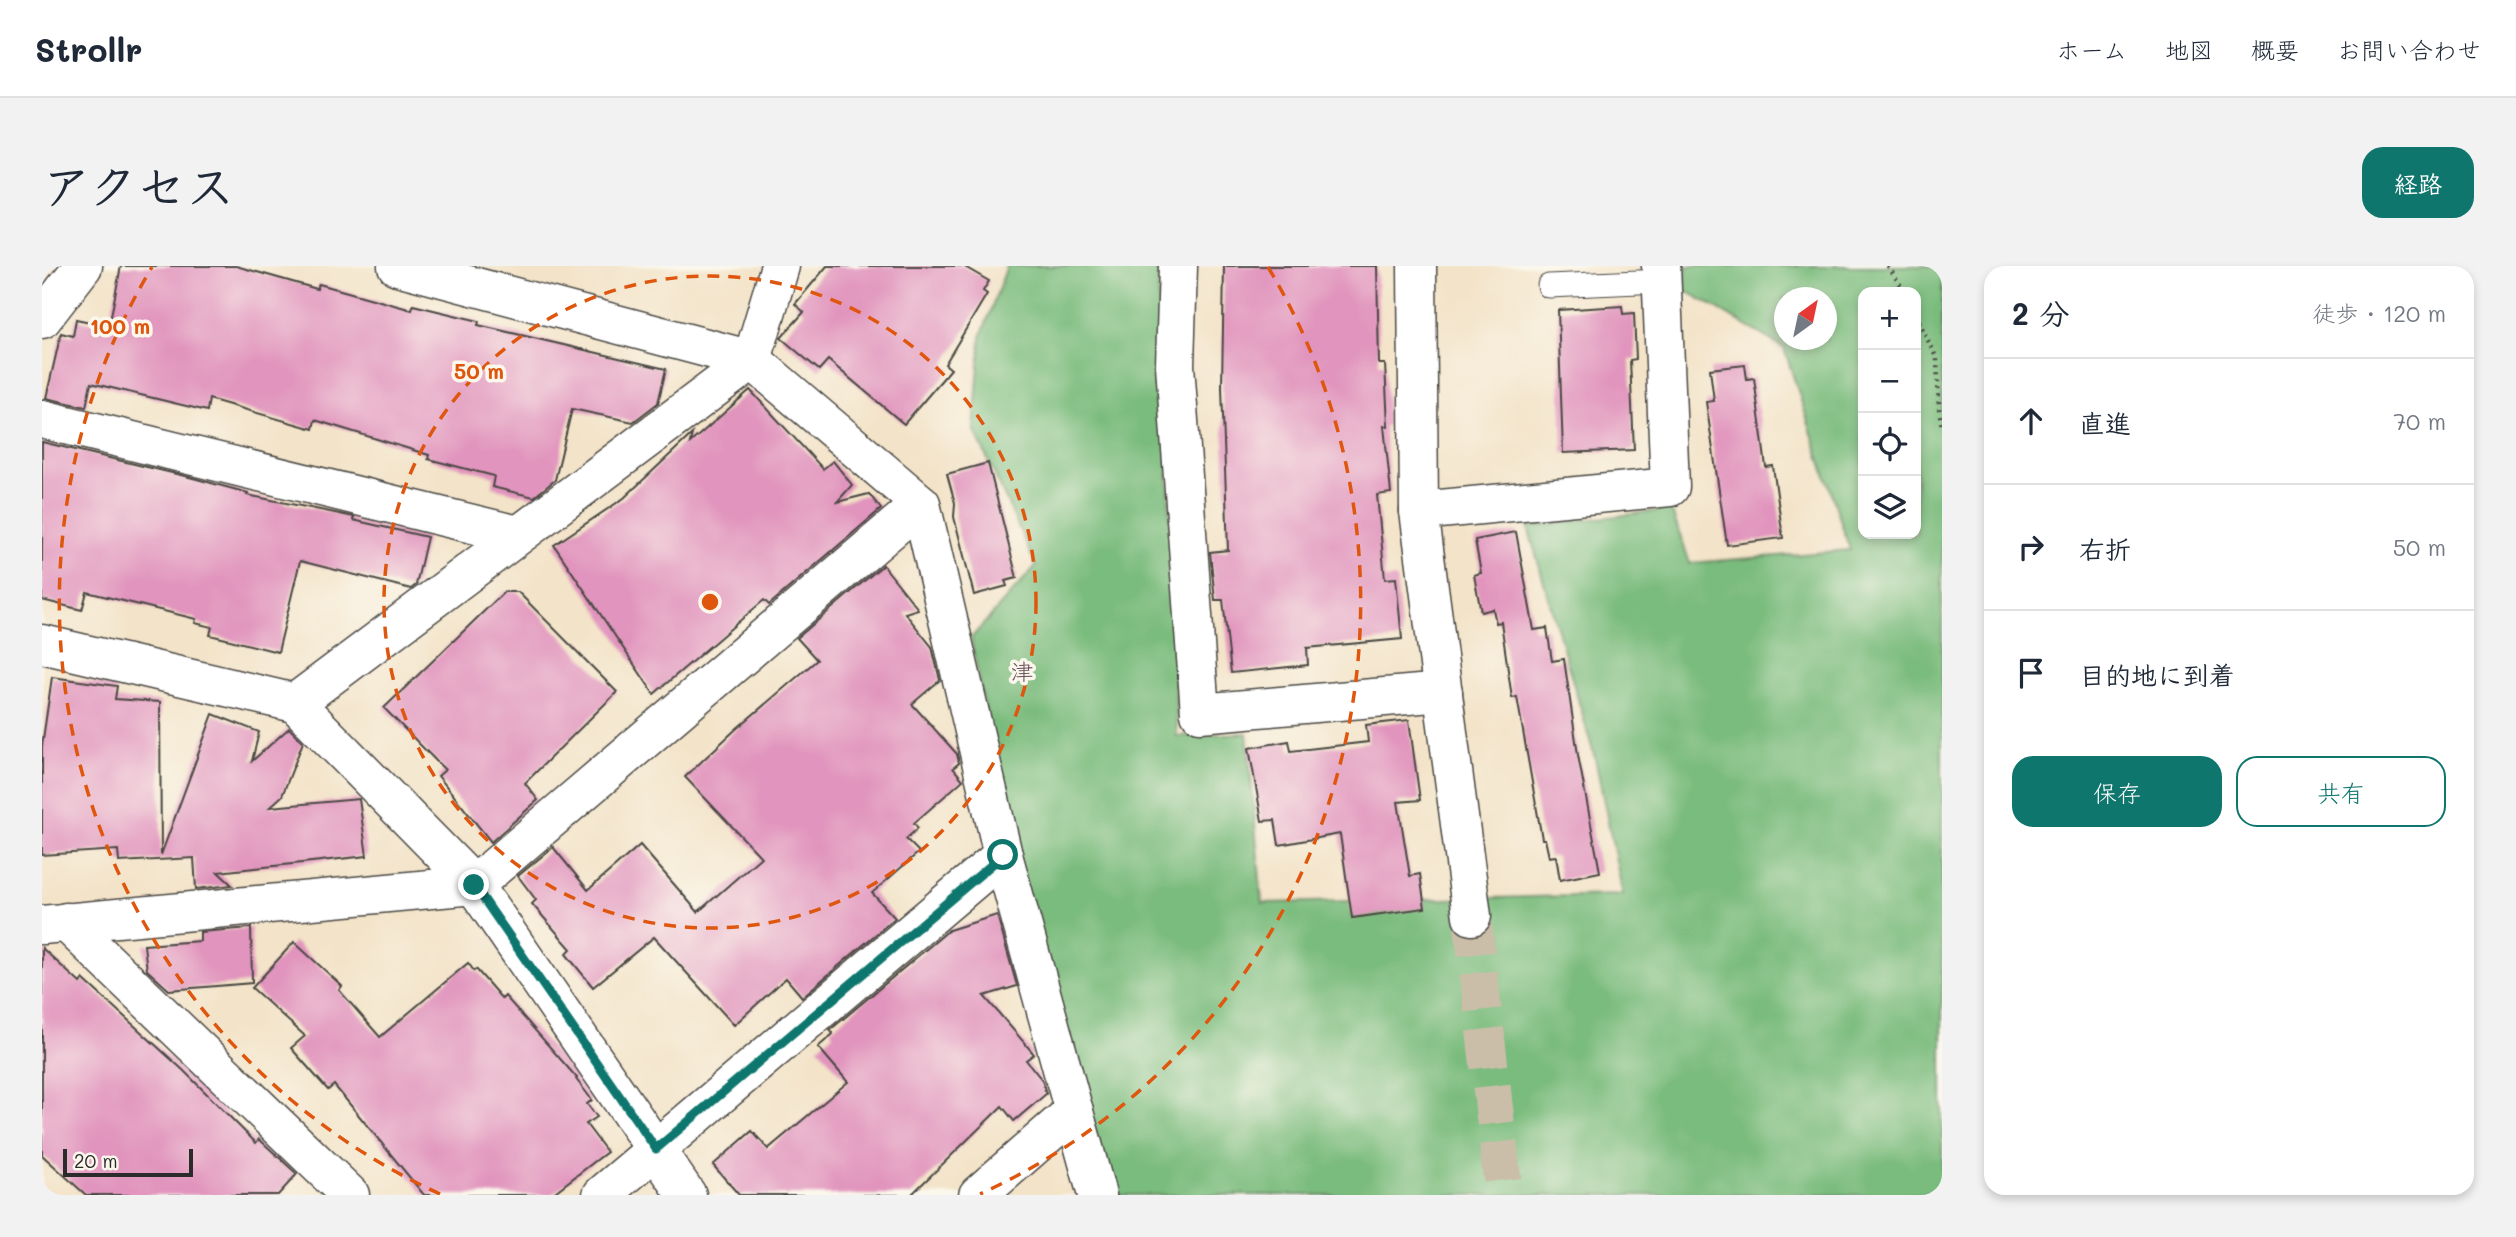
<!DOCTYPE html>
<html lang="ja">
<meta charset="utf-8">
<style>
body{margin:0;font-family:Mali,"Klee One",sans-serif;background:#f2f2f3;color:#1f2937}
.controls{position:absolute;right:21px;top:21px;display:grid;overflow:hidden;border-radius:14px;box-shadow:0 4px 10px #0003}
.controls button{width:63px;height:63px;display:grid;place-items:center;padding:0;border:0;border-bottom:2px solid #e0e1e3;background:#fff;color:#1f2937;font:35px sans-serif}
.compass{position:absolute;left:1732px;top:21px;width:63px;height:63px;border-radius:50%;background:#fff;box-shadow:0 4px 10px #0003;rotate:33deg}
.scale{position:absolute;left:21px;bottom:18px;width:130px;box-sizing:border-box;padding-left:7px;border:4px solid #2b2b2b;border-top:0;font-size:19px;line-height:24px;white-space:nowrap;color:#2b2b2b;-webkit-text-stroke:5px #fbf7ec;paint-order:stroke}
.stop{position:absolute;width:21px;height:21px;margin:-16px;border:5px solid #0f766e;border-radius:50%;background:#fff}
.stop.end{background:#0f766e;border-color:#fff;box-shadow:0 2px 7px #0008}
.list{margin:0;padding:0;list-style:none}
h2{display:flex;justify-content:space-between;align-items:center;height:91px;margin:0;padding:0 28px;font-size:30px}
h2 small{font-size:23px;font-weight:400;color:#747a83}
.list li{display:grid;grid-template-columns:46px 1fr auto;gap:21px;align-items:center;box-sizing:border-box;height:126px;padding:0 28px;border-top:2px solid #e0e1e3}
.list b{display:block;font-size:26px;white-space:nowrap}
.list em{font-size:23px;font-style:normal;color:#747a83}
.actions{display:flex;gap:14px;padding:21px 28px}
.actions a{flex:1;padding:16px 0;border:2px solid #0f766e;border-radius:21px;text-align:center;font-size:24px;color:#0f766e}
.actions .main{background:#0f766e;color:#fff}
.icon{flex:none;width:38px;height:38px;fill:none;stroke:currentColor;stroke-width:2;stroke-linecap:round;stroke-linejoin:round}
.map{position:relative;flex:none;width:1900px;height:929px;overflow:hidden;border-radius:21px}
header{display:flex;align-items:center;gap:42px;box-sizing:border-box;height:98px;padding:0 35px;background:#fff;border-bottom:2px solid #e0e1e3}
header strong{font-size:33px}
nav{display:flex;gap:38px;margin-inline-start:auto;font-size:24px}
.intro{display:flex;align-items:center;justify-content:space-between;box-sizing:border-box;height:168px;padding:0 42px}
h1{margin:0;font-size:49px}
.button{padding:18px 32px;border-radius:21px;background:#0f766e;color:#fff;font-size:24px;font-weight:700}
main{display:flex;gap:42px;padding:0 42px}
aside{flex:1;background:#fff;border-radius:21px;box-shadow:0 4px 10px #0003}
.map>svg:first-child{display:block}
.forest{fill:#7abc7d;stroke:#527454;stroke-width:2;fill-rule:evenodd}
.building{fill:#e194bd}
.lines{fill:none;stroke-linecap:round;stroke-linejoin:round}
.minor-tunnel{stroke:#cbbea9;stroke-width:38;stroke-dasharray:38 19;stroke-linecap:butt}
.service-casing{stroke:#494743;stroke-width:25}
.minor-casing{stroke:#494743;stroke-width:41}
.tertiary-casing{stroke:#494743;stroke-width:41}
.path{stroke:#494743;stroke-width:4.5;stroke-dasharray:2 5;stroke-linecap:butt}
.service{stroke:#fff;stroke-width:23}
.minor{stroke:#fff;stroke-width:38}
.tertiary{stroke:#fff;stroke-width:38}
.route{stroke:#0f766e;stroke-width:9}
.ring{fill:none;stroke:#df570e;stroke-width:3.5;stroke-dasharray:12 9}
.labels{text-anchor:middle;stroke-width:7;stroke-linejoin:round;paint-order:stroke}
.neighbourhood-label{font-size:23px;fill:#6b505e;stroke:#fbf7ec}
.centre{fill:#df570e;stroke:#fbf7ec;stroke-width:3.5}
.ring-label{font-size:21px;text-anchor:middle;font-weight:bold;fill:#df570e;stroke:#fbf7ec;stroke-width:7;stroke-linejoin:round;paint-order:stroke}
</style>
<header>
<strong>Strollr</strong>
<nav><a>ホーム</a><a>地図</a><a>概要</a><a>お問い合わせ</a></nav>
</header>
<div class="intro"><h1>アクセス</h1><a class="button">経路</a></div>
<main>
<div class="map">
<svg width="1900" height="929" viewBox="0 0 1900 929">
<rect width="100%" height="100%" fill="#fbf7ec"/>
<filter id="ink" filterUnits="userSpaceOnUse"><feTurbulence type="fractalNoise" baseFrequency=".0143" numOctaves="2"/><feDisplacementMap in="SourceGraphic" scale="14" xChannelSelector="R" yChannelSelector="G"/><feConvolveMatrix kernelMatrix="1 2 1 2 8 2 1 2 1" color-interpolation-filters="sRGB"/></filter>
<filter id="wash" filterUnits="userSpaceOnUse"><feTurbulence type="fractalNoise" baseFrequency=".00686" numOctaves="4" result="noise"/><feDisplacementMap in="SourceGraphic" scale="28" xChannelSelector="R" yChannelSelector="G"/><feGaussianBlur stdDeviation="1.57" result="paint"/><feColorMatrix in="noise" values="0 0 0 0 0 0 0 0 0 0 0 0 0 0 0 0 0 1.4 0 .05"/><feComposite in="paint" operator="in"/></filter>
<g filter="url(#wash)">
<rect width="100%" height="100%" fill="#f3e3c8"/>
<path class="forest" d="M965,0H1115L1124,136L1135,470L1205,467L1220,637L1581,629L1553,492L1486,261L1629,243L1648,297L1808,284L1742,82L1643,24L1644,0H1900V929H1072L969,581L929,372L994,300L932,163L939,71ZM1821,26H1874V268H1821ZM1742,32H1784V74H1742Z"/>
<g id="blocks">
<g class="building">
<polygon points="79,0 194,0 275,23 277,18 370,44 371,39 437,55 436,59 624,103 616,137 591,156 530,143 513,214 492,231 450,221 452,210 386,193 387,189 273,154 271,163 167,133 165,145 49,117 44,141 4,132 19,67 31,70 34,53 67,60"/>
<polygon points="785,0 921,0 947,15 941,25 945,28 903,98 909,103 862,158 786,94 777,104 739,72 762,46 753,38"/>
<polygon points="1182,0 1335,0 1337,98 1343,98 1346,160 1342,160 1349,227 1335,229 1343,313 1354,312 1360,373 1265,382 1266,399 1189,407 1181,334 1173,334 1168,286 1186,284 1180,122"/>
<polygon points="1580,40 1581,48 1592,47 1594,93 1588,94 1592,184 1521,187 1516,44"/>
<polygon points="1703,99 1705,113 1712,112 1724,201 1731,200 1741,272 1685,279 1664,136 1672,135 1668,103"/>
<polygon points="708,124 781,203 791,195 810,219 795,236 827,228 839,243 727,339 722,334 612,428 512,279 582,232 650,168 648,177"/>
<polygon points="0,176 151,212 206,227 205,229 288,246 312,251 311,254 385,271 374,319 369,323 258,295 236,386 168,369 170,361 153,357 154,353 45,326 40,344 0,334"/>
<polygon points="946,197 975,312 963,315 965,320 932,329 912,251 913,237 905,208"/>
<polygon points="1474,266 1492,364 1505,362 1510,395 1522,393 1536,489 1558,606 1518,614 1514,590 1507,591 1503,573 1500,573 1475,431 1470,432 1459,356 1454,357 1451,343 1439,346 1432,309 1439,307 1433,274"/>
<polygon points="841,299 876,343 863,347 890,381 898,414 870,438 915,488 917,497 911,502 921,514 872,557 876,562 864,573 877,586 830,627 853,652 760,731 744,712 692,759 612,671 551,721 524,688 529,683 490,638 494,634 476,610 511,581 546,624 598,579 656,646 719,591 643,511 693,464 775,394 755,372"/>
<polygon points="462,326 476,326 575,426 483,517 496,534 449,576 396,510 403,504 342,442"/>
<polygon points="10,411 75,420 73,433 118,436 119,589 171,448 217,466 210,495 247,462 261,476 240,530 228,541 317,533 325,590 176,606 190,619 154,623 152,592 77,596 76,584 0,589 0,480"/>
<polygon points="1367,454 1378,534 1356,536 1368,610 1378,608 1383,642 1310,652 1298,568 1237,579 1233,554 1220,555 1207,482 1247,475 1249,485 1326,476 1324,459"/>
<polygon points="955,649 975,720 942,730 992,788 984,794 1000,814 1004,828 972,855 960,840 869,929 697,929 671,899 710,865 726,883 806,816 776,781 791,768 788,764 907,664"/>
<polygon points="209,662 210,717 127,724 105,704 102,679 158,675 158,666"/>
<polygon points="252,676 300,720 297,724 338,771 426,697 432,705 434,703 460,733 463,730 535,812 534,813 550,834 545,838 555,851 544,858 565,886 509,929 382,929 292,819 286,824 249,782 263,770 210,722"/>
<polygon points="0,682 38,717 41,713 141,804 214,877 217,873 255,908 236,929 44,929 0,889"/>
</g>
</g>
</g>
<g filter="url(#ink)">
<use href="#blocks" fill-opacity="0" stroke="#494743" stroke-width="2"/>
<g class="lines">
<polyline class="minor-tunnel" points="1430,650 1462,929"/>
<g class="service-casing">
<polyline id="service" points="1507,20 1619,15"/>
</g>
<g class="minor-casing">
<g id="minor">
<polyline points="355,0 710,94 879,238 961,589 1055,929"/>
<polyline points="1136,0 1133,99 1158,447 1401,426"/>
<polyline points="1375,0 1377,245 1430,650"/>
<polyline points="0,153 476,269"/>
<polyline points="1377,245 1628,221 1619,0"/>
<polyline points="253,437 432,619 645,929"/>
<polyline points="24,656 308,929"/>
<polyline points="0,659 432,619 879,238"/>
<polyline points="560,929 961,589"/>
<polyline points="936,929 1032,845"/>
</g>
</g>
<g class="tertiary-casing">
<g id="tertiary">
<polyline points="0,53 41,0"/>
<polyline points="0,378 253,437 710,94 738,0"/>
</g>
</g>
<g class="path">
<polyline points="1846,0 1863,26"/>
<polyline points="1874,49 1895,93 1897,142 1900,163"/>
</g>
<use href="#service" class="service"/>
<use href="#minor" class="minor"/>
<use href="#tertiary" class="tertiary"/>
</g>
</g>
<g class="lines" filter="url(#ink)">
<polyline class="route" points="432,619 614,883 961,589"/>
</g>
<g class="ring">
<circle cx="668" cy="336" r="326"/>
<path d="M398 928A651 651 0 0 1 110 1M1226 1A651 651 0 0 1 938 928"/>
</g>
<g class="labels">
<g class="neighbourhood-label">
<text x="980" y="414">津</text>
</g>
</g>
<circle cx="668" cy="336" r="10" class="centre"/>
<g class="ring-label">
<text x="78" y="68">100 m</text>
<text x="437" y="113">50 m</text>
</g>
</svg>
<div class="controls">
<button>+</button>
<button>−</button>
<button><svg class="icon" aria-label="locate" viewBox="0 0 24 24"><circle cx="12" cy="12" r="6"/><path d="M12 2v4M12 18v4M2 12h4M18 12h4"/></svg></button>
<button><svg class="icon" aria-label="layers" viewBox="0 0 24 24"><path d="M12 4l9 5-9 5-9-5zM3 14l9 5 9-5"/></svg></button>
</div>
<svg class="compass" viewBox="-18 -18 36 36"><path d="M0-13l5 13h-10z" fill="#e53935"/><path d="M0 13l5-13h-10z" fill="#747a83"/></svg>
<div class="scale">20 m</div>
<div class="stop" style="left:961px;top:589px"></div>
<div class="stop end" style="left:432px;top:619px"></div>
</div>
<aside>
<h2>2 分<small>徒歩 · 120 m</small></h2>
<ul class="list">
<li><svg class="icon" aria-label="ahead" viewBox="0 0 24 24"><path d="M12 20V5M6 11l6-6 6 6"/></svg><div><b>直進</b></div><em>70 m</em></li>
<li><svg class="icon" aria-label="right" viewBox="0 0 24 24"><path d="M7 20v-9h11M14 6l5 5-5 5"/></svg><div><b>右折</b></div><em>50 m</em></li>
<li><svg class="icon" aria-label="arrive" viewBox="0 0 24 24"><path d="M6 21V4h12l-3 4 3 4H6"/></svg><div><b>目的地に到着</b></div></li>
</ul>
<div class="actions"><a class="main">保存</a><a>共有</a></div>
</aside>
</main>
